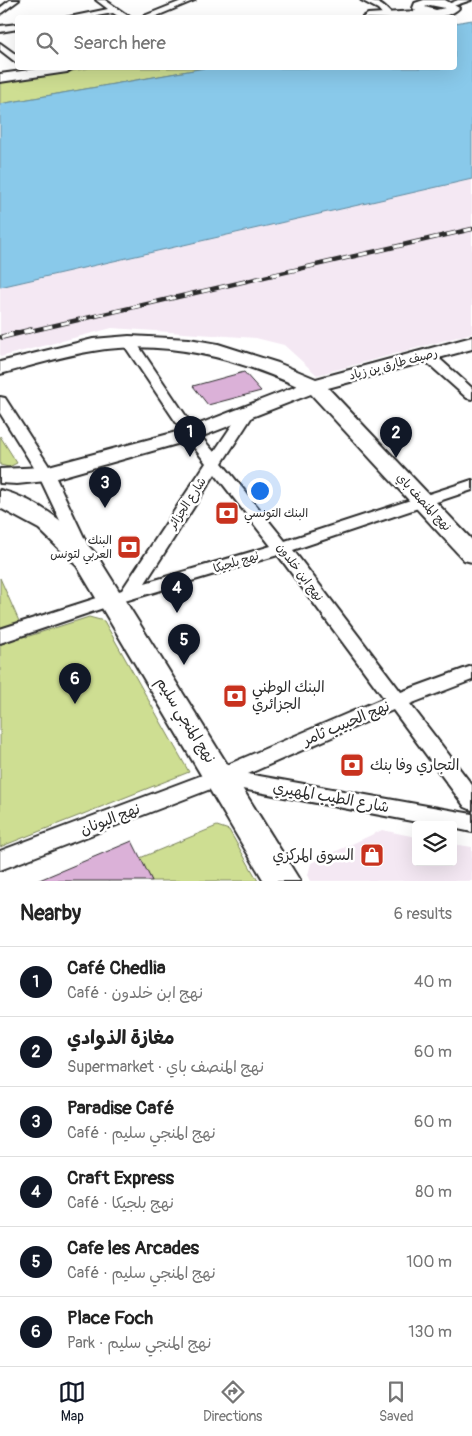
<!DOCTYPE html>
<meta charset="utf-8">
<style>
body{margin:0;font-family:Pangolin,"Playpen Sans Arabic",sans-serif;background:#f6f6f6;color:#222}
.controls{position:absolute;right:15px;bottom:15px;display:grid;overflow:hidden;border-radius:5px;box-shadow:0 5px 20px #0002}
.controls button{width:45px;height:45px;display:grid;place-items:center;padding:0;border:0;border-bottom:1px solid #e0e0e0;background:#fff;color:#222;font:25px sans-serif}
.you{position:absolute;left:259px;top:490px;width:18px;height:18px;margin:-12px;border:4px solid #fff;border-radius:50%;background:#1a73e8;box-shadow:0 0 0 8px #1a73e833}
.badge{display:grid;place-items:center;width:32px;height:32px;border-radius:50%;background:#111827;color:#fff;font-size:16px;font-weight:700}
.pin{position:absolute;translate:-50% -41px;filter:drop-shadow(0 1px 2px #0008)}
.pin::after{content:'';position:absolute;top:26px;width:18px;height:15px;background:inherit;clip-path:polygon(0 0,100% 0,50% 100%)}
.list{margin:0;padding:0;list-style:none}
h2{display:flex;justify-content:space-between;align-items:center;height:65px;margin:0;padding:0 20px;font-size:21px}
h2 small{font-size:16px;font-weight:400;color:#767676}
.list li{display:grid;grid-template-columns:32px 1fr auto;gap:15px;align-items:center;box-sizing:border-box;height:70px;padding:0 20px;border-top:1px solid #e0e0e0}
.list b{display:block;font-size:19px;white-space:nowrap}
.list p{margin:0;font-size:16px;white-space:nowrap;color:#767676}
.list em{font-size:16px;font-style:normal;color:#767676}
.icon{flex:none;width:28px;height:28px;fill:none;stroke:currentColor;stroke-width:2;stroke-linecap:round;stroke-linejoin:round}
.map{position:relative;flex:none;width:472px;height:881px;overflow:hidden}
.search{position:absolute;background:#fff;box-shadow:0 5px 20px #0002;left:15px;right:15px;top:15px;height:55px;display:flex;align-items:center;gap:12px;box-sizing:border-box;padding:0 18px;border-radius:5px;color:#767676;font-size:19px}
.sheet{height:485px;background:#fff}
nav{display:flex;justify-content:space-around;align-items:center;box-sizing:border-box;height:70px;border-top:1px solid #e0e0e0;background:#fff;font-size:14px;color:#767676}
nav a{display:grid;justify-items:center;gap:2px}
nav .on{color:#111827}
.map>svg:first-child{display:block}
.built{fill:#f4e8f3}
.green{fill:#cede92;stroke:#7c845e}
.water{fill:#89c9ea;stroke:#638a9e}
.building{fill:#dbb1d8;stroke:#2b2b2b}
.lines{fill:none;stroke-linecap:round;stroke-linejoin:round}
.street-casing{stroke:#2b2b2b;stroke-width:4}
.secondary-casing{stroke:#2b2b2b;stroke-width:4}
.primary-casing{stroke:#2b2b2b;stroke-width:4}
.street{fill:#fff;fill-rule:evenodd}
.secondary{fill:#fff;fill-rule:evenodd}
.primary{fill:#fff;fill-rule:evenodd}
.rail-far1-casing{stroke:#2b2b2b;stroke-width:4.5}
.rail-casing{stroke:#2b2b2b;stroke-width:5.5}
.rail-far1{stroke:#fff;stroke-width:3;stroke-dasharray:9;stroke-linecap:butt}
.rail{stroke:#fff;stroke-width:4;stroke-dasharray:11;stroke-linecap:butt}
.labels{text-anchor:middle;stroke-width:5;stroke-linejoin:round;paint-order:stroke}
.street-label{font-size:12px;fill:#2b2b2b;stroke:#fff}
.poi-label{font-size:12px;fill:#2b2b2b;stroke:#fff;text-anchor:start}
.near-poi-label{font-size:15px;fill:#2b2b2b;stroke:#fff;text-anchor:start}
.near-street-label{font-size:15px;fill:#2b2b2b;stroke:#fff}
</style>
<div class="map">
<svg width="472" height="881" viewBox="0 0 472 881">
<rect width="100%" height="100%" fill="#fff"/>
<filter id="ink" filterUnits="userSpaceOnUse"><feTurbulence type="fractalNoise" baseFrequency=".02" numOctaves="2"/><feDisplacementMap in="SourceGraphic" scale="10" xChannelSelector="R" yChannelSelector="G"/><feConvolveMatrix kernelMatrix="1 2 1 2 8 2 1 2 1" color-interpolation-filters="sRGB"/></filter>
<g filter="url(#ink)">
<g class="built">
<polygon points="472,179 472,333 317,375 284,345 256,338 112,328 0,357 0,287"/>
<polygon points="382,830 416,837 416,862 453,862 453,844 472,847 472,881 311,881 308,875 311,863"/>
</g>
<g class="green">
<polygon points="90,68 205,68 0,104 0,83"/>
<polygon points="0,436 17,463 9,467 0,465"/>
<polygon points="0,578 26,637 89,617 104,621 189,772 0,847"/>
<polygon points="217,826 229,830 258,881 152,881 140,858"/>
</g>
<polygon class="water" points="472,20 472,179 0,287 0,104 205,68 454,68 455,23"/>
<g class="building">
<polygon points="244,372 261,391 208,405 193,386"/>
<polygon points="132,841 152,881 37,881"/>
</g>
<g class="lines">
<g class="street-casing">
<g id="street">
<polygon points="10,0 19,0 0,14 0,8"/>
<polygon points="96,0 105,0 131,18 121,18 113,13 86,18 65,18 108,9"/>
<polygon points="184,0 195,0 152,18 139,18"/>
<path d="M361,0C375,0 383,4 392,15L385,17L378,9Z"/>
<polygon points="458,0 471,0 450,7 446,5"/>
<polygon points="18,24 18,29 0,32 0,26"/>
<polygon points="0,43 18,56 18,64 0,50"/>
<path d="M129,338L134,339L196,431L214,452L243,409H253L255,412L222,463L285,541L472,480V490L293,550L401,692L472,666V680L410,704L472,785V810L465,807L393,710L248,774L472,814V832L453,828V825H433L221,785L0,870V851L213,771L384,698L278,555L118,603L0,643V629L122,590L206,463L186,437L122,342ZM215,474L271,546L145,583Z"/>
<polygon points="427,351 432,352 472,388 472,399 467,398 422,358 420,355"/>
<polygon points="0,397 5,398 54,474 89,548 87,552 75,552 73,548 38,474 0,413"/>
</g>
</g>
<g class="secondary-casing">
<g id="secondary">
<path d="M424,0H445L459,8C446,24 383,18 362,18L368,14L416,11L413,8L415,3ZM430,5L445,8L436,10L425,7Z"/>
<polygon points="44,68 73,68 67,72 0,82 0,74"/>
<path d="M129,336L189,339L218,344L278,363L316,379L472,337V349L328,388L472,540V562L464,560L311,394L198,438L46,481L17,484L0,483V469L45,467L184,430L297,386C233,357 163,339 93,351C62,356 31,366 0,374V362L93,339Z"/>
</g>
</g>
<g class="primary-casing">
<path id="primary" d="M0,490C39,500 69,525 96,554L300,881H264L77,566L39,529L0,508Z"/>
</g>
<use href="#street" class="street"/>
<use href="#secondary" class="secondary"/>
<use href="#primary" class="primary"/>
<g class="rail-far1-casing">
<polyline id="rail-far1" points="26,332 472,229"/>
</g>
<g class="rail-casing">
<polyline id="rail" points="2,337 31,330"/>
</g>
<use href="#rail-far1" class="rail-far1"/>
<use href="#rail" class="rail"/>
</g>
</g>
<defs>
<g id="bank-square" transform="scale(1.25)"><rect x="-9" y="-9" width="18" height="18" rx="4" fill="#c8321e" stroke="#fff"/><path d="M-6-4H6V4H-6ZM0-2.3a2.3 2.3 0 1 0 0 4.6a2.3 2.3 0 1 0 0-4.6Z" fill="#fff"/></g>
<g id="shop-square" transform="scale(1.25)"><rect x="-9" y="-9" width="18" height="18" rx="4" fill="#c8321e" stroke="#fff"/><path d="M-5-2.5h2.3a2.7 3.5 0 0 1 5.4 0H5L5.5 6h-11ZM-1.5-2.5h3a1.5 2.3 0 0 0-3 0Z" fill="#fff"/></g>
</defs>
<g fill-rule="evenodd">
<use href="#bank-square" x="227" y="513"/>
<use href="#bank-square" x="129" y="547"/>
<use href="#bank-square" x="235" y="696"/>
<use href="#bank-square" x="352" y="765"/>
<use href="#shop-square" x="372" y="855"/>
</g>
<g class="labels">
<g class="street-label">
<text transform="translate(393 364) rotate(-15)" y="4">رصيف طارق بن زياد</text>
<text transform="translate(424 502) rotate(47)" y="4">نهج المنصف باي</text>
<text transform="translate(187 503) rotate(-57)" y="4">شارع الجزائر</text>
<text transform="translate(236 562) rotate(-17)" y="4">نهج بلجيكا</text>
<text transform="translate(300 572) rotate(53)" y="4">نهج ابن خلدون</text>
</g>
<g class="poi-label">
<text x="244" y="517">البنك التونسي</text>
<text x="112" y="544" text-anchor="end">البنك<tspan x="112" dy="14">العربي لتونس</tspan></text>
</g>
<g class="near-poi-label">
<text x="252" y="692">البنك الوطني<tspan x="252" dy="17">الجزائري</tspan></text>
<text x="370" y="770">التجاري وفا بنك</text>
<text x="354" y="860" text-anchor="end">السوق المركزي</text>
</g>
<g class="near-street-label">
<text transform="translate(186 720) rotate(58)" y="5">نهج المنجي سليم</text>
<text transform="translate(346 723) rotate(-23)" y="5">نهج الحبيب ثامر</text>
<text transform="translate(331 797) rotate(10)" y="5">شارع الطيب المهيري</text>
<text transform="translate(110 819) rotate(-21)" y="5">نهج اليونان</text>
</g>
</g>
</svg>
<div class="controls">
<button><svg class="icon" aria-label="layers" viewBox="0 0 24 24"><path d="M12 4l9 5-9 5-9-5zM3 14l9 5 9-5"/></svg></button>
</div>
<div class="you"></div>
<div class="pin badge" style="left:190px;top:457px">1</div>
<div class="pin badge" style="left:396px;top:458px">2</div>
<div class="pin badge" style="left:105px;top:508px">3</div>
<div class="pin badge" style="left:177px;top:613px">4</div>
<div class="pin badge" style="left:184px;top:665px">5</div>
<div class="pin badge" style="left:75px;top:704px">6</div>
<div class="search"><svg class="icon" aria-label="search" viewBox="0 0 24 24"><circle cx="10" cy="10" r="6"/><path d="M15 15l6 6"/></svg>Search here</div>
</div>
<section class="sheet">
<h2>Nearby<small>6 results</small></h2>
<ul class="list">
<li><span class="badge">1</span><div><b>Café Chedlia</b><p>Café · نهج ابن خلدون</p></div><em>40 m</em></li>
<li><span class="badge">2</span><div><b>مغازة الذوادي</b><p>Supermarket · نهج المنصف باي</p></div><em>60 m</em></li>
<li><span class="badge">3</span><div><b>Paradise Café</b><p>Café · نهج المنجي سليم</p></div><em>60 m</em></li>
<li><span class="badge">4</span><div><b>Craft Express</b><p>Café · نهج بلجيكا</p></div><em>80 m</em></li>
<li><span class="badge">5</span><div><b>Cafe les Arcades</b><p>Café · نهج المنجي سليم</p></div><em>100 m</em></li>
<li><span class="badge">6</span><div><b>Place Foch</b><p>Park · نهج المنجي سليم</p></div><em>130 m</em></li>
</ul>
</section>
<nav>
<a class="on"><svg class="icon" aria-label="map" viewBox="0 0 24 24"><path d="M3 6l6-2 6 2 6-2v14l-6 2-6-2-6 2zM9 4v14M15 6v14"/></svg>Map</a>
<a><svg class="icon" aria-label="directions" viewBox="0 0 24 24"><path d="M12 3l9 9-9 9-9-9zM9 14v-3h6M13 9l2 2-2 2"/></svg>Directions</a>
<a><svg class="icon" aria-label="saved" viewBox="0 0 24 24"><path d="M7 4h10v16l-5-4-5 4z"/></svg>Saved</a>
</nav>
